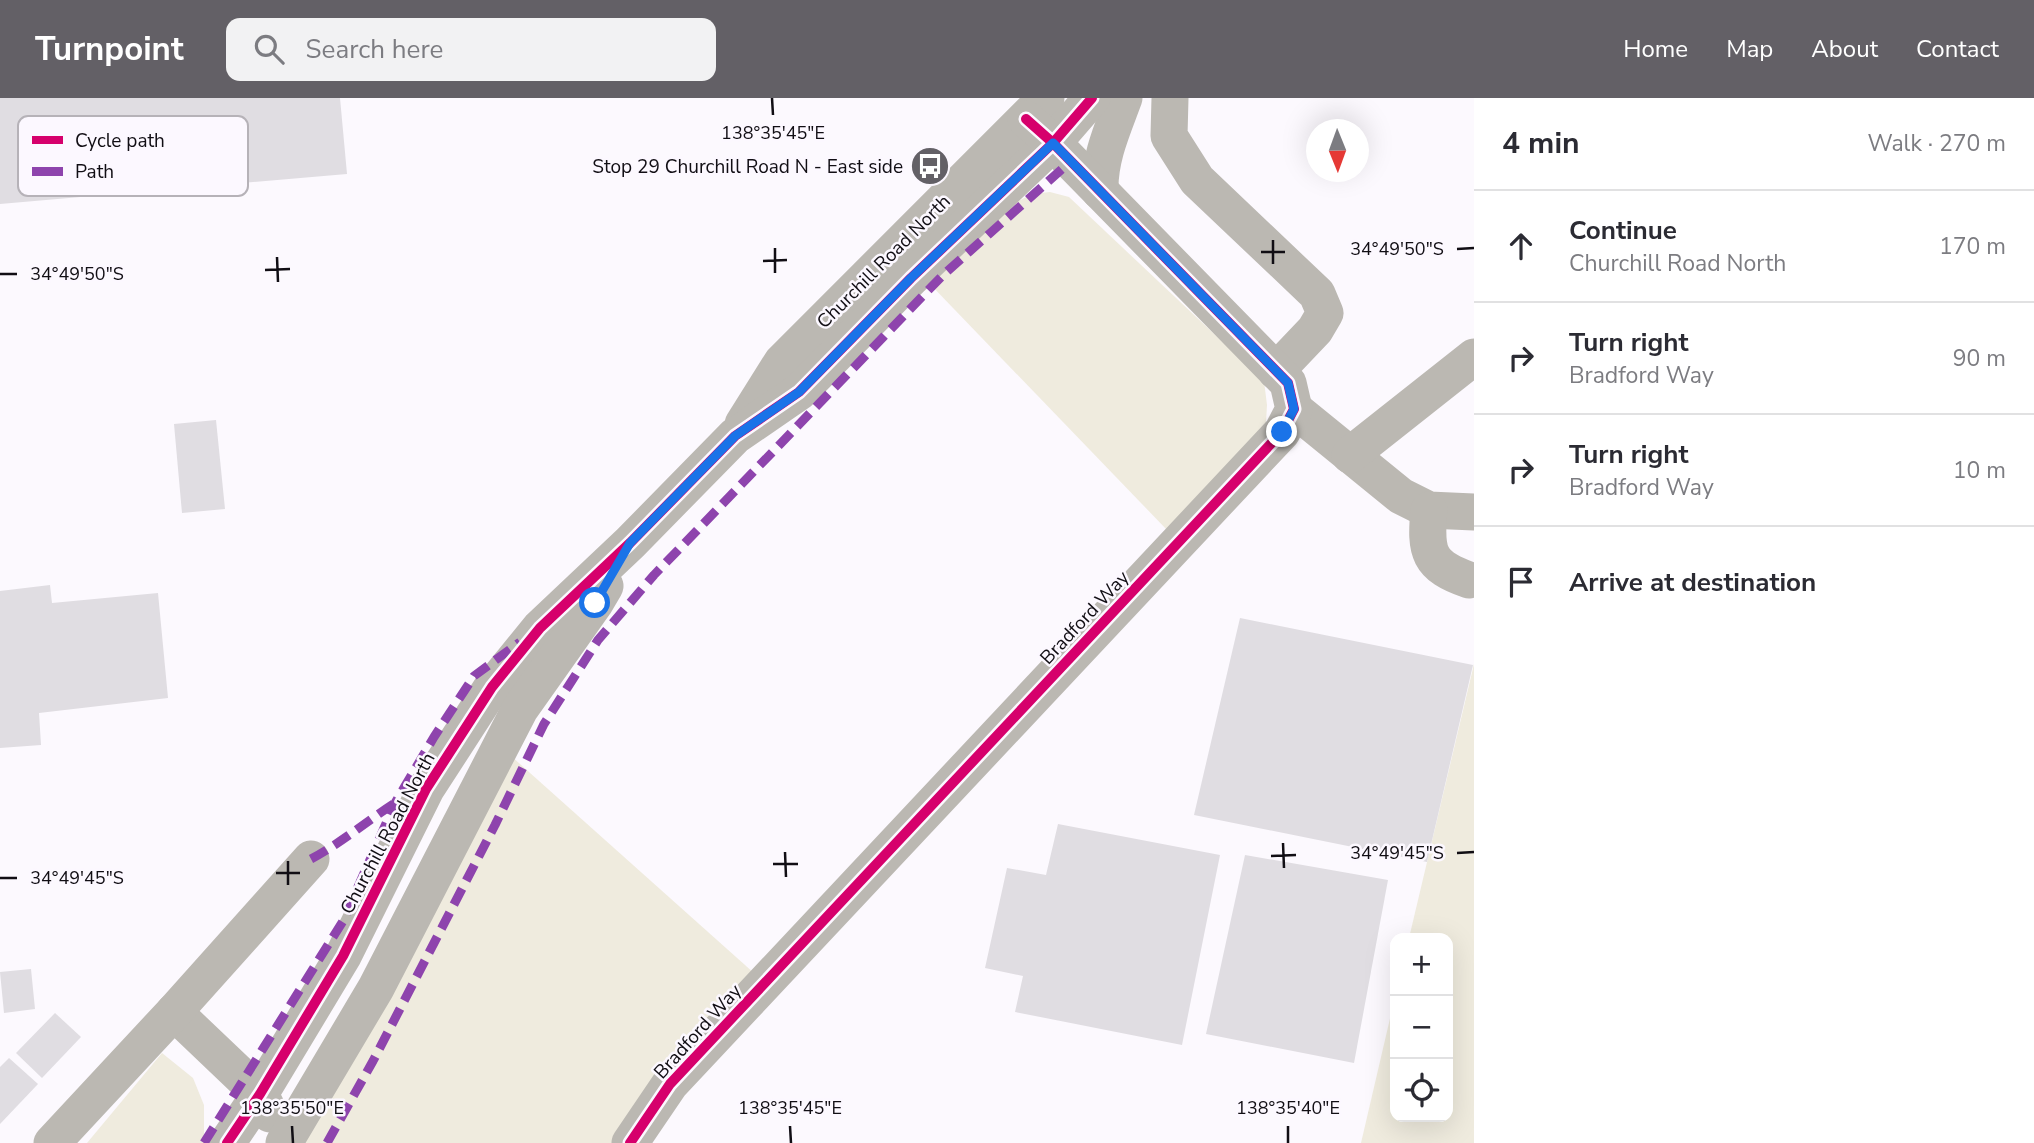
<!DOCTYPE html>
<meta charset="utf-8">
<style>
body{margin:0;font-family:"Nunito Sans",sans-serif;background:#f2f2f3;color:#2b2b33}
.controls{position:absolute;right:21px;bottom:21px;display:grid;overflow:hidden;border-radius:14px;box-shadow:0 7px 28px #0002}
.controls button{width:63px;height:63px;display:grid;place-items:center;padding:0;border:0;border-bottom:2px solid #e1e1e2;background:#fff;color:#2b2b33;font:35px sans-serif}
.compass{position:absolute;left:1306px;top:21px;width:63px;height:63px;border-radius:50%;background:#fff;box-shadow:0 7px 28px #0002;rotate:179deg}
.stop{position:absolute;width:21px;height:21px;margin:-16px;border:5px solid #1a73e8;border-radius:50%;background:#fff}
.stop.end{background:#1a73e8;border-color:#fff;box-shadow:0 2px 7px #0008}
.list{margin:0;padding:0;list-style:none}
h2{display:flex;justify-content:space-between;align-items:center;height:91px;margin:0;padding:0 28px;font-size:30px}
h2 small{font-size:23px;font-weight:400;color:#7c7c81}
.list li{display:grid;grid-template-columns:46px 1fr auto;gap:21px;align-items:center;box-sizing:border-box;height:112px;padding:0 28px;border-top:2px solid #e1e1e2}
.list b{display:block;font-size:26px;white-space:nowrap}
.list p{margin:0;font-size:23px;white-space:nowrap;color:#7c7c81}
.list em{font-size:23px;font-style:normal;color:#7c7c81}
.icon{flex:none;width:38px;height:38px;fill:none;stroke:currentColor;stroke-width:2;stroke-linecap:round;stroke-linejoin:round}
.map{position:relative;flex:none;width:1474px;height:1045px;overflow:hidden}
header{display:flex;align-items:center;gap:42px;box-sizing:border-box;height:98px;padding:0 35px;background:#636066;color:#fff}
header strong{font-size:33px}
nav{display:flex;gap:38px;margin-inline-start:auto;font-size:24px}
.search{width:490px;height:63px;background:#f2f2f3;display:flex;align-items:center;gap:18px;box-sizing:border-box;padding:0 24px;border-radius:14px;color:#7c7c81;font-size:26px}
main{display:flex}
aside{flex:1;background:#fff}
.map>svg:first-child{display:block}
.green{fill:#efebde}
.building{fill:#e0dde2}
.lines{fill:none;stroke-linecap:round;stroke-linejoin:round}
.minor{stroke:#bbb8b2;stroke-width:37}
.quiet{stroke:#8e44ad;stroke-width:9;stroke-dasharray:18 9;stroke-linecap:butt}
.cycleway-casing{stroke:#fcf8ff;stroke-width:15}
.cycleway{stroke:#d6006c;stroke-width:10}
.route{stroke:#1a73e8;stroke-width:9}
.ticks{fill:none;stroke:#110e14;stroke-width:2.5}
.labels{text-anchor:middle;stroke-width:5;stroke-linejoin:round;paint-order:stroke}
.poi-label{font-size:19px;fill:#110e14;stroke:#fcf8ff;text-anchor:end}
.street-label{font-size:19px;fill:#110e14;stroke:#fcf8ff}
.key{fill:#fcf8ff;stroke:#b6b2b8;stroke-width:2}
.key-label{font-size:19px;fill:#110e14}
.ticks-label{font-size:18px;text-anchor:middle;fill:#110e14;stroke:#fcf8ff;stroke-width:5;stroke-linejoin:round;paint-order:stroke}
</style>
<header>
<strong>Turnpoint</strong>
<div class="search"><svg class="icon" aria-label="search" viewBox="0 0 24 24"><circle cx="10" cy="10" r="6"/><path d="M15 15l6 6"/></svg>Search here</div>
<nav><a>Home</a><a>Map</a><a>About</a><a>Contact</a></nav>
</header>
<main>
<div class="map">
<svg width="1474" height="1045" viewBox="0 0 1474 1045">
<rect width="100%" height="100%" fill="#fcf9fe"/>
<g class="green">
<polygon points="1050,94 1069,99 1264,283 1267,307 1266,325 1168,433 928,184 1005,110 1032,96"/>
<polygon points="1474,566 1474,1045 1361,1045 1395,899 1395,1019 1448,1019 1448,840 1409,840"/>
<polygon points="501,649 765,885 630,1045 284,1045"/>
<polygon points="162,955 193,980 204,1007 204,1045 87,1045"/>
</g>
<g class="building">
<polygon points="0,0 340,0 347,76 0,106"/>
<polygon points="216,322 225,411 182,415 174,326"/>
<polygon points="50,487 52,505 158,495 168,600 39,615 41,647 0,650 0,493"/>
<polygon points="1240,520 1473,567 1427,764 1194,717"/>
<polygon points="1058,726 1220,757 1182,947 1015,914 1023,878 985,870 1007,770 1046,777"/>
<polygon points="1245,757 1388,782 1354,965 1206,936"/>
<polygon points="31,871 35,911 4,915 0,874"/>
<polygon points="55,915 81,939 42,980 16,955"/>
<polygon points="9,960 38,986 0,1026 0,969"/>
</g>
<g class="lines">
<g class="minor">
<polyline points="1170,0 1169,38 1197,82 1317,196 1325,215 1315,232 1276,273"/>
<path d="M1100,93C1099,60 1113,30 1124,0"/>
<polyline points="1294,311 1401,398 1429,412 1474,414"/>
<polyline points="743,326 782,264 1046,0"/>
<polyline points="1350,357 1474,259"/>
<path d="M1429,412C1425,454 1428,468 1469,482"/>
<polyline points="174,914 260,996 270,1016"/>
<polyline points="52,1045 174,914 311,761"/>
<polyline points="227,1045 260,996 343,858 426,691 492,589 540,530 630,445 735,338 799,294 911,180 1053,45 1092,0"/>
<polyline points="284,1045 376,890 520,611 595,505 605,488"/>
<polyline points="630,1045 670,986 1282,334 1294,311 1288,285 1053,45 1026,21"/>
</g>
<g class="quiet">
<path d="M311,761C341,745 367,723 395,705"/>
<polyline points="204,1045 343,823 395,705 434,639 474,578 520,544"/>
<polyline points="327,1045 373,963 495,727 544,626 598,542 654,477 942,178 1071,63"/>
</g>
<g class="cycleway-casing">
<g id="cycleway">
<polyline points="227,1045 260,996 343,858 426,691 492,589 540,530 630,445 735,338 799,294 911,180 1053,45 1092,0"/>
<polyline points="630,1045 670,986 1282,334 1294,311 1288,285 1053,45 1026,21"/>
</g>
</g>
<use href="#cycleway" class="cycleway"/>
</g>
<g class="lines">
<polyline class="route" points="595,505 630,445 735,338 799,294 911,180 1053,45 1288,285 1294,311 1282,334"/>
</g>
<path class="ticks" d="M772,0L773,17M1273,142V166M775,150V175M1457,151L1474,150M1261,154H1285M277,159L278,184M763,163L787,162M265,172L290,171M0,176H17M1283,745L1284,770M785,754L786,779M1457,755L1474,754M1271,758L1296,757M288,763V787M773,766H798M276,775H300M0,780H17M292,1028L293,1045M790,1028L791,1045M1288,1028V1045"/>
<defs>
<g id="bus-disc" transform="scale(2.0125)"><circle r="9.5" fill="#636066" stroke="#fcf8ff"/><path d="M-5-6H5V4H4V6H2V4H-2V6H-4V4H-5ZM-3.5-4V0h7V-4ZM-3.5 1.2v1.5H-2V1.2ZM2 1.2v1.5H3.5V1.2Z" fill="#fff"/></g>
</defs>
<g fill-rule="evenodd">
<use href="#bus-disc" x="930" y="68"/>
</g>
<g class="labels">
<g class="poi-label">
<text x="903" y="75">Stop 29 Churchill Road N - East side</text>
</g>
<g class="street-label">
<text transform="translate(883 163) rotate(-45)" y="7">Churchill Road North</text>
<text transform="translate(1084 519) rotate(-47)" y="7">Bradford Way</text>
<text transform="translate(387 735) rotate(-62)" y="7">Churchill Road North</text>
<text transform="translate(697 933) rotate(-48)" y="7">Bradford Way</text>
</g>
</g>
<rect x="18" y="18" width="230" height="80" rx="10" class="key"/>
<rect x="32" y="38" width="31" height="8" fill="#d6006c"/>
<rect x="32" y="69" width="31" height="9" fill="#8e44ad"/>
<g class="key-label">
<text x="75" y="49">Cycle path</text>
<text x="75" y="80">Path</text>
</g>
<g class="ticks-label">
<text x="773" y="41">138°35'45"E</text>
<text x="1397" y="157">34°49'50"S</text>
<text x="77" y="182">34°49'50"S</text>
<text x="1397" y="761">34°49'45"S</text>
<text x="77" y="786">34°49'45"S</text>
<text x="292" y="1016">138°35'50"E</text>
<text x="790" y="1016">138°35'45"E</text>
<text x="1288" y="1016">138°35'40"E</text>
</g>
</svg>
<div class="controls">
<button>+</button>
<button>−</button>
<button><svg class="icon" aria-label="locate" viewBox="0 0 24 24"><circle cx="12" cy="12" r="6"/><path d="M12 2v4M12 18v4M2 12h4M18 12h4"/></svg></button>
</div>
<svg class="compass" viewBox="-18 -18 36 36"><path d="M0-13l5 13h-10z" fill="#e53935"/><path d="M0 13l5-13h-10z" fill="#7c7c81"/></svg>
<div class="stop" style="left:595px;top:505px"></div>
<div class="stop end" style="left:1282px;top:334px"></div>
</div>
<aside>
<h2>4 min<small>Walk · 270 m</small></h2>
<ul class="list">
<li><svg class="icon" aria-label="ahead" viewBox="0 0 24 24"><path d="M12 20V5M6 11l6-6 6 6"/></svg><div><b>Continue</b><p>Churchill Road North</p></div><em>170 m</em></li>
<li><svg class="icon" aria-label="right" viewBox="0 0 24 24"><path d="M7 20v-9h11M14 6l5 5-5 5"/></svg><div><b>Turn right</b><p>Bradford Way</p></div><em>90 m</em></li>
<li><svg class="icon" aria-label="right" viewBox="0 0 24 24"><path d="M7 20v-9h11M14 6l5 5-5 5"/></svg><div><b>Turn right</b><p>Bradford Way</p></div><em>10 m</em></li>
<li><svg class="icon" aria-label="arrive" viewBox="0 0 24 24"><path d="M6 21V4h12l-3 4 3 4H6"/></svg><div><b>Arrive at destination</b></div></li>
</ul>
</aside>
</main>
